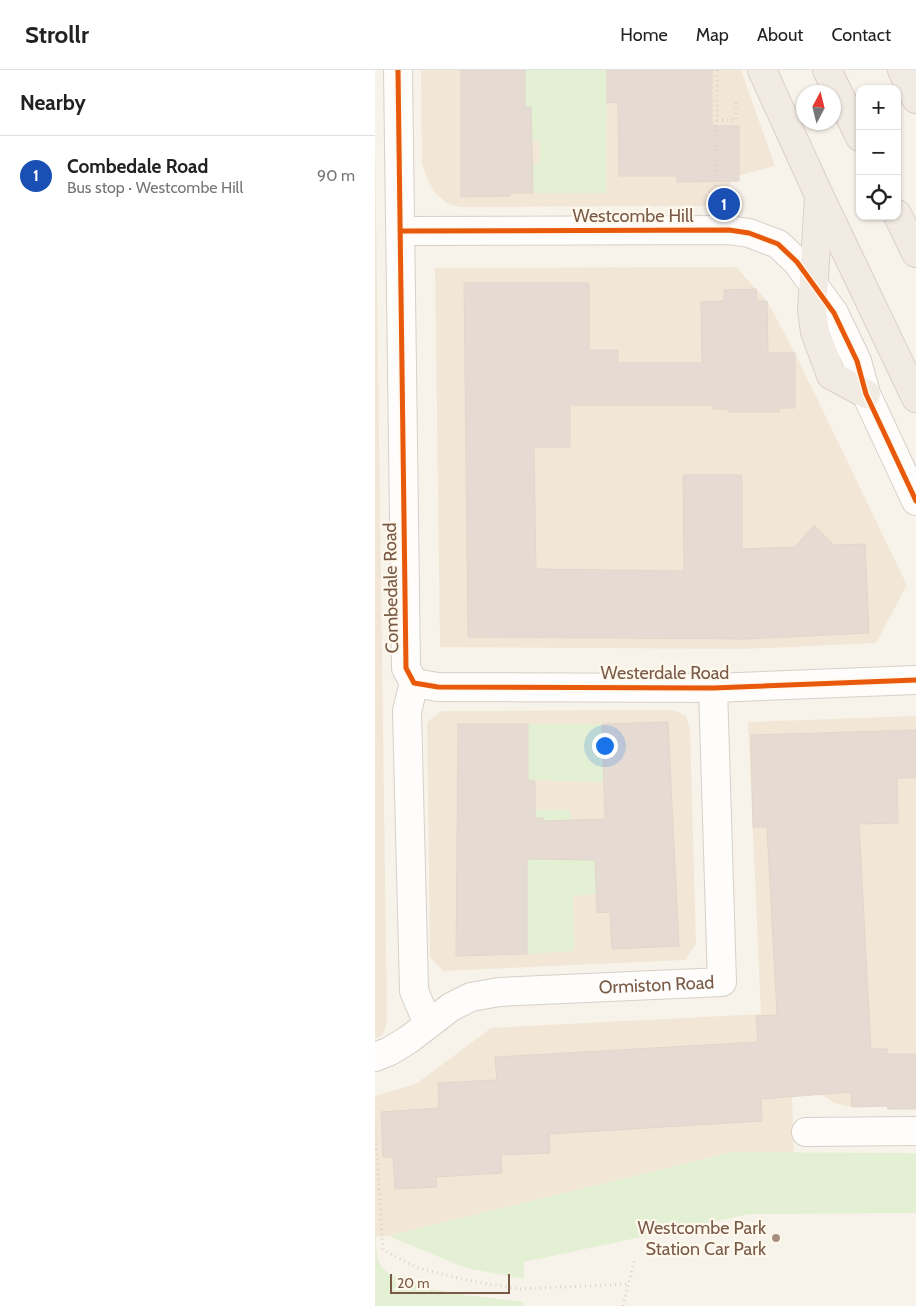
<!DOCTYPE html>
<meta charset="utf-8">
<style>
body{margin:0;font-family:Cabin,sans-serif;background:#f6f6f6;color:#222}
.controls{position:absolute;right:15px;top:15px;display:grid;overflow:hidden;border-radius:10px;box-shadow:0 1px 4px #0004}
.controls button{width:45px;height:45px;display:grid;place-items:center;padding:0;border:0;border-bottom:1px solid #e0e0e0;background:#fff;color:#222;font:25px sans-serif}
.compass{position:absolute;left:421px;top:15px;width:45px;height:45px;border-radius:50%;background:#fff;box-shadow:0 1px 4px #0004;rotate:7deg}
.scale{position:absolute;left:15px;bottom:12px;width:120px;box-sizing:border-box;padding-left:5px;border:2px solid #795a47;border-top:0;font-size:14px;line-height:18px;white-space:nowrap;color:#795a47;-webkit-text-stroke:4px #fff8ed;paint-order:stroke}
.you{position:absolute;left:229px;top:675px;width:18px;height:18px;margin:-12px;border:4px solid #fff;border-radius:50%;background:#1a73e8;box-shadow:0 0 0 8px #1a73e833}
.badge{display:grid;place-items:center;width:32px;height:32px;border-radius:50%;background:#d93025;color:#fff;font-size:16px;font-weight:700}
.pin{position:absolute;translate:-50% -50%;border:2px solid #fff;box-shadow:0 1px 5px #0006}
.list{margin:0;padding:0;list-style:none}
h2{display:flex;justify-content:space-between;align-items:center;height:65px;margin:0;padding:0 20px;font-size:21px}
h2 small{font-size:16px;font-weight:400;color:#767676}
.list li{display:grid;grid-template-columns:32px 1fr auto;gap:15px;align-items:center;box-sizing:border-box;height:80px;padding:0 20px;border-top:1px solid #e0e0e0}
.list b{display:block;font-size:19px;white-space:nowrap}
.list p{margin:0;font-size:16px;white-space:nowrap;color:#767676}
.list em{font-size:16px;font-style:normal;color:#767676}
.icon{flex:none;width:28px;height:28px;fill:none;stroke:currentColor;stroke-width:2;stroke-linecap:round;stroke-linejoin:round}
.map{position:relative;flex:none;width:541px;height:1236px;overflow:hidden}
header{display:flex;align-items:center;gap:30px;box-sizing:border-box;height:70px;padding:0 25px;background:#fff;border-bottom:1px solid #e0e0e0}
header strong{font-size:24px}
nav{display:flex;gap:28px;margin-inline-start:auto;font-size:18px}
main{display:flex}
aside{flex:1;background:#fff}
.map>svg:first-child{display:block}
.residential{fill:#f2e6d7}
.green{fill:#e4f0d3}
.building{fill:#e5dbd2;stroke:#e2d6cc}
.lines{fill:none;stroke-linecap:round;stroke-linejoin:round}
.minor-casing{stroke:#d7d0c8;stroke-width:30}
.tertiary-casing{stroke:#d7d0c8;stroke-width:30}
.trunk-casing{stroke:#dad0c8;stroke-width:30}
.path{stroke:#dbd2cc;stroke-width:3;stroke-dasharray:1 4;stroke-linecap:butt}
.minor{stroke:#fefdfc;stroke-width:28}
.tertiary{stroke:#fefdfc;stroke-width:28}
.trunk{stroke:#f2ebe4;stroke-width:28}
.cycleway-casing{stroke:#fff8ed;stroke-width:8}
.cycleway{stroke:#e8590c;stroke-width:5}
.poi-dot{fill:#a59080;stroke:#fff8ed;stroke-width:2}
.labels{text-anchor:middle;stroke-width:4.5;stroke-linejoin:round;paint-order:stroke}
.street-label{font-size:18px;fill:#795a47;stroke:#fff8ed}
.poi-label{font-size:18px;fill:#795a47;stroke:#fff8ed;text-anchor:end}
</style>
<header>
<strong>Strollr</strong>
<nav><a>Home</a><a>Map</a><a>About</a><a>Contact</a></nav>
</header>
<main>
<aside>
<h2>Nearby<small></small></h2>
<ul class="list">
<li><span class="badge" style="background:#1a4fb4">1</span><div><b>Combedale Road</b><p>Bus stop · Westcombe Hill</p></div><em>90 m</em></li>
</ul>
</aside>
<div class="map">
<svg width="541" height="1236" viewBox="0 0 541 1236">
<rect width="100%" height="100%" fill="#f8f3ea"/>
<g class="residential">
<polygon points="46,0 366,0 400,96 358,107 344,136 86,137 73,134 61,124 53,110 47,94"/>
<polygon points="0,67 12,951 9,962 6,966 0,968"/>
<polygon points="361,197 392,231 420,283 532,515 501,573 368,579 65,577 60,198"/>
<polygon points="298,640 311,646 315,659 321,874 310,890 68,901 55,887 52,652 67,641"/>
<polygon points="541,646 541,1039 513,1039 512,1036 477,1037 459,1033 447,1025 443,1013 417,1027 419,1083 358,1082 13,1166 0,1167 0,1026 41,1014 116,958 386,944 373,652"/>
</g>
<g class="green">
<polygon points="150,0 232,0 231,123 158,123 158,94 165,93 165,70 135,70 156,65 156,37 151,37"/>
<polygon points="153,654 227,654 229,675 250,692 228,694 228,712 153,710 126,674 153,674"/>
<polygon points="146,740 195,740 196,768 221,786 221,824 198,826 199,881 152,884 151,862 125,789 171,789 171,769 168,769 168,748 125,747"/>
<polygon points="358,1082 541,1083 541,1143 374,1144 149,1192 149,1209 91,1198 13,1166"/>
<path d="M0,1167H1C1,1176 1,1189 7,1197C26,1222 116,1227 148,1232V1236H0Z"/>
</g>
<g class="building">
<polygon points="86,0 150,0 150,37 156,37 158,123 135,123 135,126 86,127"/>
<polygon points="232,0 337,0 337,56 364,56 364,111 302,112 302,106 244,106 243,32 232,33"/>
<polygon points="89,213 214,213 214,280 243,280 243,293 327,293 326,232 349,231 349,220 381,219 382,231 392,231 393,283 420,283 420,338 404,338 404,342 353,342 353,339 337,339 337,335 195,335 195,377 159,377 161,499 309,501 308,405 367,405 367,479 420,477 439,455 459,475 490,474 494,563 371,569 93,567"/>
<polygon points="293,652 304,876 237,879 235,842 222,843 220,790 152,789 152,884 81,886 83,654 153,654 153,710 160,711 160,748 168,748 168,751 230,749 227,654"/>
<polygon points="541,660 541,708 522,708 523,753 484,754 496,979 512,979 512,984 541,984 541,1039 513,1039 512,1036 477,1037 476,1022 386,1029 387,1051 174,1064 175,1083 126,1085 127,1103 61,1107 62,1117 20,1119 18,1087 8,1087 6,1042 64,1038 63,1013 122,1010 120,987 383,972 381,946 402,945 392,757 378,757 376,665"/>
</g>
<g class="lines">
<g class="minor-casing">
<g id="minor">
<polyline points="39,613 32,641 39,921 53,954"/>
<path id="s1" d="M0,987L15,981L33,970L76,937L96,927L124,922L347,912L338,618"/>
<polyline points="431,1062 541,1061"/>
</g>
</g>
<g class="tertiary-casing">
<g id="tertiary">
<polyline points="23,0 31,598 39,613 63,617 338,618 541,610"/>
<polyline points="26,161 354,160 374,163 403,174 422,192 459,243 482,291 491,324 541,431"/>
</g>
</g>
<g class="trunk-casing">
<g id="trunk">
<polyline points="387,0 444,125 541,328"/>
<polyline points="452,0 485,67"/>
<polyline points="527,0 541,29"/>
<polyline points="444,127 437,240 440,262 456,305 491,324"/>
<polyline points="522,144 541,183"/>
</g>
</g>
<g class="path">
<polyline points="342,50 361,50 361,33"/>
<polyline points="340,126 340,56 342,50 342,0"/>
<polyline points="0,1054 8,1180 43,1198 86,1209 144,1219 253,1214"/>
<polyline points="248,1236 260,1188"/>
</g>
<use href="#minor" class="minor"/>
<use href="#tertiary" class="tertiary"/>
<use href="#trunk" class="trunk"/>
<g class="cycleway-casing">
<g id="cycleway">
<polyline points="23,0 31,598 39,613 63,617 338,618 541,610"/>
<polyline points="26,161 354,160 374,163 403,174 422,192 459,243 482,291 491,324 541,431"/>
</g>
</g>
<use href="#cycleway" class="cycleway"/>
</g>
<circle class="poi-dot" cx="401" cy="1168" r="5"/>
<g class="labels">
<g class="street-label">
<text x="258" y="152">Westcombe Hill</text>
<text transform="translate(16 518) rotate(-91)" y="6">Combedale Road</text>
<text x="290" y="609">Westerdale Road</text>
<text dy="6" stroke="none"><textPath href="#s1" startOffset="300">Ormiston Road</textPath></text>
</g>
<g class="poi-label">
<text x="391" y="1164">Westcombe Park<tspan x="391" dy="21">Station Car Park</tspan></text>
</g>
</g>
</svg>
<div class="controls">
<button>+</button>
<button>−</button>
<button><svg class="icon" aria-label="locate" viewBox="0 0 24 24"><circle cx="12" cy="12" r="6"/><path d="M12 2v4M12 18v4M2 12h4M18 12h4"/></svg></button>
</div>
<svg class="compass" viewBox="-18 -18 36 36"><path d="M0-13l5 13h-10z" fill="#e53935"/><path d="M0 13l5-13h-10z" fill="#767676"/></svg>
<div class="scale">20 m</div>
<div class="you"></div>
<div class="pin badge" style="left:349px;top:134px;background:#1a4fb4">1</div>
</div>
</main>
